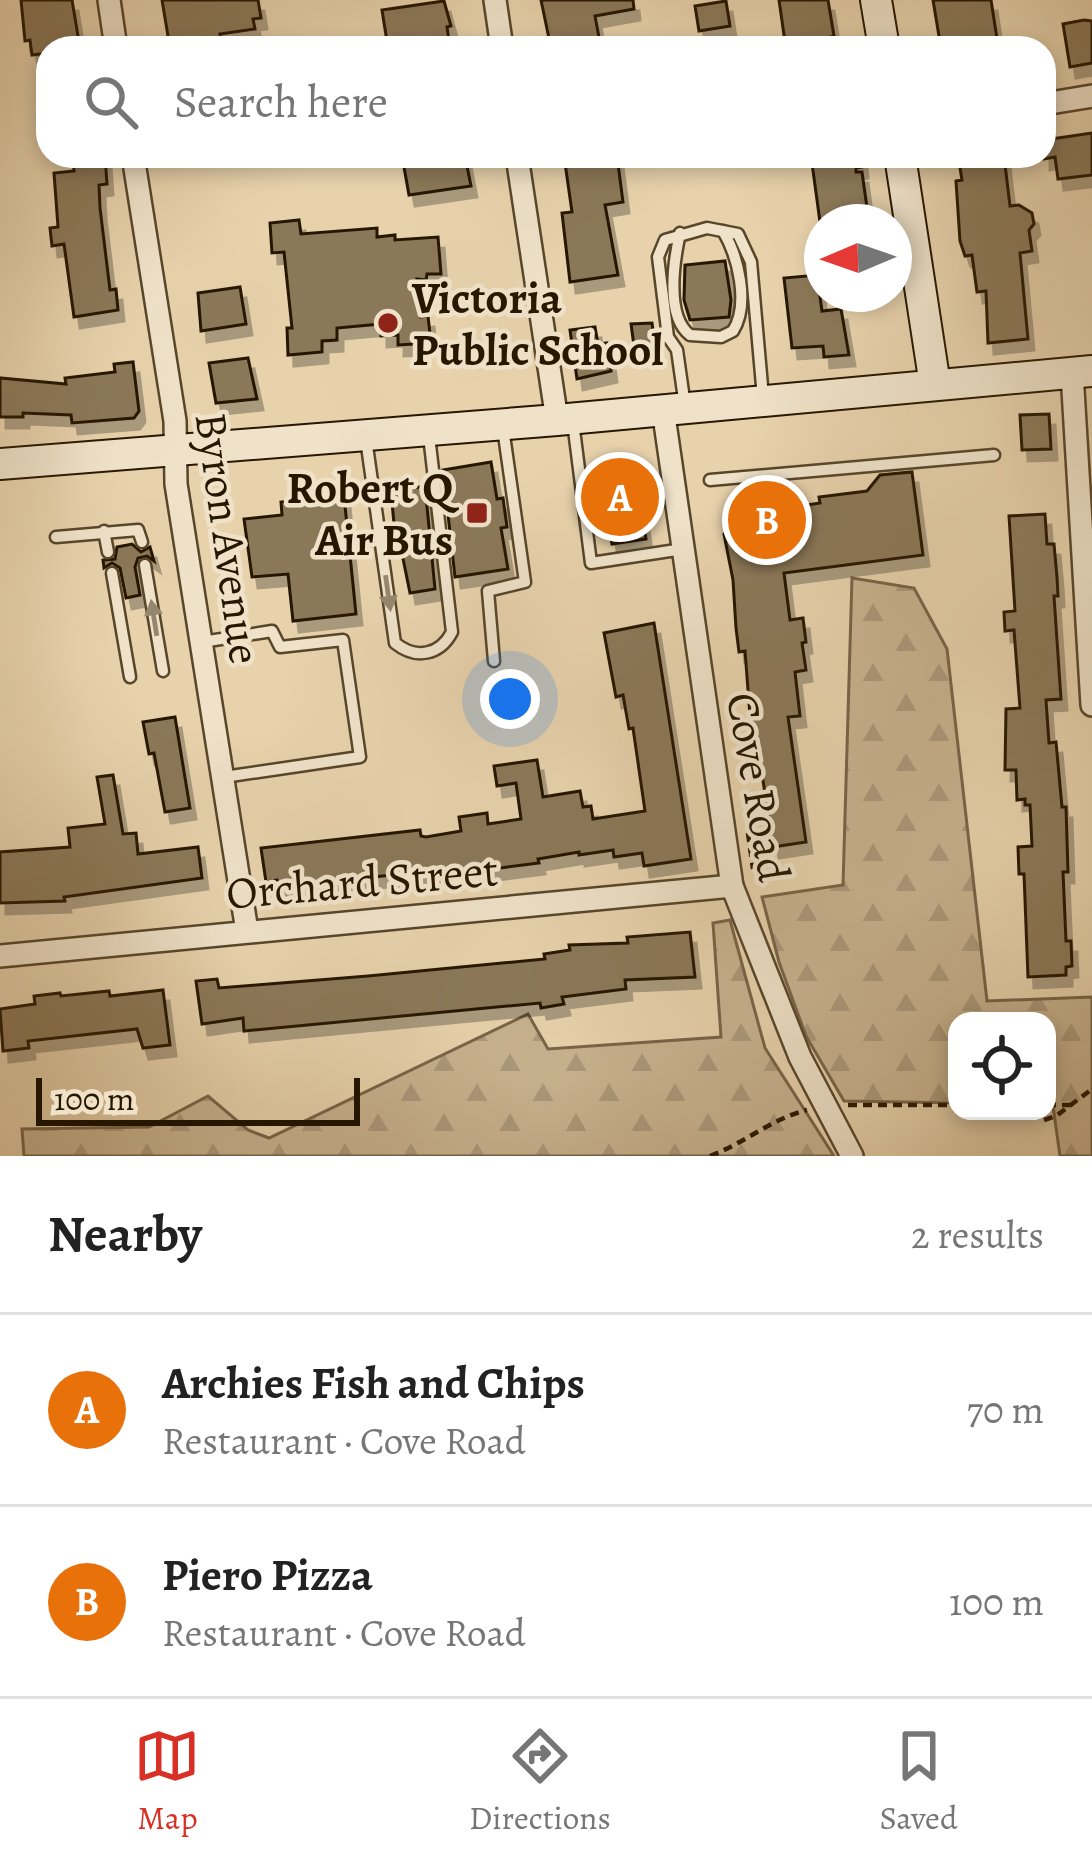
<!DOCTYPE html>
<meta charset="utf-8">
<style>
body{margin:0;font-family:Alegreya,serif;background:#f6f6f6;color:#222}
.controls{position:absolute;right:36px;bottom:36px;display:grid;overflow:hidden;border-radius:24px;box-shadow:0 6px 18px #0003}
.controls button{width:108px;height:108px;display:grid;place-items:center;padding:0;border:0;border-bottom:3px solid #e0e0e0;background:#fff;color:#222;font:60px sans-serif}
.compass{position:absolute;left:804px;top:204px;width:108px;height:108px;border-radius:50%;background:#fff;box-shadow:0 6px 18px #0003;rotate:268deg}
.scale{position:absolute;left:36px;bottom:30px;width:324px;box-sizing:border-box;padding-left:12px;border:6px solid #281700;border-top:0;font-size:33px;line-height:42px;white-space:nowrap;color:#281700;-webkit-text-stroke:9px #efe2c9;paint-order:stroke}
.you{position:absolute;left:510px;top:699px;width:42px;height:42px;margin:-30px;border:9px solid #fff;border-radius:50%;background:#1a73e8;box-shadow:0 0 0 18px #1a73e833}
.badge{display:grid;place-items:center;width:78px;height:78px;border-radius:50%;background:#d93025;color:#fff;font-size:39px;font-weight:700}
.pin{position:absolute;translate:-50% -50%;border:6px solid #fff;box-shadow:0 3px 12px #0006}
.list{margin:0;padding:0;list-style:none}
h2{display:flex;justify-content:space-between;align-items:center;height:156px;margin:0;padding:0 48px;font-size:51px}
h2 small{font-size:39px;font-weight:400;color:#767676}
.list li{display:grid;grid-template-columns:78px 1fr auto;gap:36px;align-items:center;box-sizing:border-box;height:192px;padding:0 48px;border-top:3px solid #e0e0e0}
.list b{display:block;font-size:45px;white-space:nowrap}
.list p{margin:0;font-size:39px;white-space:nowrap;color:#767676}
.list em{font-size:39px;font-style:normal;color:#767676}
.icon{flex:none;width:66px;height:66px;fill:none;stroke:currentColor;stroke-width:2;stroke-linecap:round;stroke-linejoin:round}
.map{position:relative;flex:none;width:1092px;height:1156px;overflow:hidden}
.search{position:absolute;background:#fff;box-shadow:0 6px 18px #0003;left:36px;right:36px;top:36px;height:132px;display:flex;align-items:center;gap:30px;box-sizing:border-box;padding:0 42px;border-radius:36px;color:#767676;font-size:45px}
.sheet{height:540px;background:#fff}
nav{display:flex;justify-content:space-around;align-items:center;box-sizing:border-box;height:168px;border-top:3px solid #e0e0e0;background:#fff;font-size:33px;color:#767676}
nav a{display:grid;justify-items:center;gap:6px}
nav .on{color:#d93025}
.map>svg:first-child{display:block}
.forest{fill:url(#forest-firs);stroke:#786448;stroke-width:3}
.building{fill:#8b7859;stroke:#281700;stroke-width:3;filter:url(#shadow)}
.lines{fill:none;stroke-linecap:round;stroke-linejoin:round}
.lane-casing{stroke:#58462b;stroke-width:15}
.street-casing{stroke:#58462b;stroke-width:26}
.secondary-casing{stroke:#281700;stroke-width:34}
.path{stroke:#281700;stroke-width:4.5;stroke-dasharray:9 6;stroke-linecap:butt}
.lane{stroke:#efe2c9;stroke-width:10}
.street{stroke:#efe2c9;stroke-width:21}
.secondary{stroke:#efe2c9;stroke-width:30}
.oneway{fill:#95876f}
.poi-dot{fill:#8f2418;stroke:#efe2c9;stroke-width:4.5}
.labels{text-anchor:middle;stroke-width:9;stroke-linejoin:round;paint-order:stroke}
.poi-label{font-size:45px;font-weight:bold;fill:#281700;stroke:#efe2c9;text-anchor:start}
.street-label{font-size:45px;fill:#281700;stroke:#efe2c9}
</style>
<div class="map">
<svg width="1092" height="1156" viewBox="0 0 1092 1156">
<defs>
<pattern id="forest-firs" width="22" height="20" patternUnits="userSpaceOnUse" patternTransform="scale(3)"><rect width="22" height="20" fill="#c7b28f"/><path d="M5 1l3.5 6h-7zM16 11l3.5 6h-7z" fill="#ab987a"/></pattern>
<filter id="shadow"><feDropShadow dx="6" dy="11" stdDeviation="0" flood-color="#0004"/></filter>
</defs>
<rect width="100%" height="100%" fill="#e7d2ac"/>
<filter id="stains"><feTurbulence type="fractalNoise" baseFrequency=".00167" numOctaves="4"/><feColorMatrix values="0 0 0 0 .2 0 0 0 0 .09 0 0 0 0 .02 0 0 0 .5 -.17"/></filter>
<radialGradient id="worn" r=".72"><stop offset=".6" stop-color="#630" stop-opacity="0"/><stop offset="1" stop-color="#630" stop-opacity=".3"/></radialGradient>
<g class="forest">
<polygon points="852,578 914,588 947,649 987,1001 1092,997 1092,1156 1060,1156 1053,1106 1047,1105 1047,1021 957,1021 957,1103 844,1101 806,1036 779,962 762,897 843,885"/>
<polygon points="730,920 765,1048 834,1156 24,1156 22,1129 149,1127 208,1096 248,1130 269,1138 528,1014 548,1049 721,1037 713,923"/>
</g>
<g class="building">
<polygon points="21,0 72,0 80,48 48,48 48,53 32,55 30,40 25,41"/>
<polygon points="162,0 258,0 261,18 253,19 255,29 220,34 222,46 170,48"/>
<polygon points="541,0 633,0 634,9 595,16 601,48 551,48"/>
<polygon points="779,0 828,0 834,36 800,47 799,39 785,42"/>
<polygon points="933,0 991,0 998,45 941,48"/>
<polygon points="444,1 451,26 447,27 450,48 388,48 382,10"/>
<polygon points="726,1 730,26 699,31 695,6"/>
<polygon points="1084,20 1092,21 1092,63 1070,67 1063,24"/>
<polygon points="1092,133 1092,175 1058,179 1055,157 1044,159 1044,140"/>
<polygon points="105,156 107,184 99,185 100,208 110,290 116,289 118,310 74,317 64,244 52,246 50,228 58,227 54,173 74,171 73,158"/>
<polygon points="402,156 465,156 471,186 409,195"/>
<polygon points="564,156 617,156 623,202 605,205 618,275 570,282 562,213 572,212"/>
<polygon points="811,156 861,156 862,167 856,168 856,172 862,172 869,222 820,222"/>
<polygon points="958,156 1004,156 1010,206 1019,205 1032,213 1034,224 1029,230 1032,251 1020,253 1028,339 988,343 986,291 977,292 972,255 965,256 960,241 956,181 962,180"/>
<polygon points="299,220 301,234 377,228 377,237 395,235 395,240 438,237 441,274 427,274 426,280 417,279 421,317 428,316 431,343 398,345 398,335 381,336 381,324 337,328 337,340 322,341 322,352 288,355 287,328 292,328 284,252 272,253 270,223"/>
<polygon points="725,261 731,300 729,317 690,320 684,300 685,265"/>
<polygon points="817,275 822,311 841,309 849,355 824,357 823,346 792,348 784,278"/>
<polygon points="240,287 246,324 201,331 198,293"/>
<polygon points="652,323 656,351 635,353 631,324"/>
<polygon points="595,327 598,344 607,343 611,371 577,379 570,330"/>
<polygon points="248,358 257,399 216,403 209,363"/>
<polygon points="133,362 139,411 134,418 72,423 71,415 23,413 23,417 0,417 0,378 66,384 65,378 115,372 114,364"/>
<polygon points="1049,414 1051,449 1022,450 1020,415"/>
<polygon points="491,462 497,499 503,498 507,527 501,528 508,569 455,577 443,470"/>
<polygon points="635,467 646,539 612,544 600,486 603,485 601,472"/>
<polygon points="912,472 923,555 784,573 790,620 803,618 806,642 802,643 806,670 795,672 800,716 788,717 806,842 773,847 759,754 753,755 745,651 739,652 736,628 733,580 724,534 729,527 728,517 820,503 819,497 867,491 880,475"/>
<polygon points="425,486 435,589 410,593 398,534 395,534 391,492"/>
<polygon points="344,496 356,614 293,621 288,574 252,577 244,519 282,515 281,502"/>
<polygon points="1045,514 1047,544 1054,544 1057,577 1058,596 1054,596 1061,699 1046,700 1049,743 1056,742 1062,807 1066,807 1068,872 1063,872 1066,941 1071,941 1072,966 1066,967 1066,975 1028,977 1024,874 1019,874 1018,847 1032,846 1030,805 1025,805 1025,799 1017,800 1016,770 1005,770 1006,709 1020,708 1014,630 1005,631 1004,612 1015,611 1009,516"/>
<polygon points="132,544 141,552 150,547 154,561 147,556 138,558 135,567 140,595 126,598 120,568 112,563 104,568 103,560 115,559 117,547"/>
<polygon points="654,623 691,859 644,866 642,853 614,857 613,850 579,855 579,852 538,859 539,863 468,872 440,874 440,870 279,887 277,880 266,882 261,848 420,830 421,836 426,837 461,831 459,817 487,813 488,824 521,819 516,783 497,786 494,766 537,760 543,797 580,791 583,807 591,806 593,819 645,811 633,728 629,729 623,695 616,697 604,633"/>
<polygon points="175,717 190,808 165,812 154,753 149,754 143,722"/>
<polygon points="113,775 123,834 136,833 138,854 198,847 202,878 64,897 65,901 0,903 0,852 70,847 68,828 105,824 97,777"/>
<polygon points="690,932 695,977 625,980 626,989 562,997 564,1004 541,1008 540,1003 244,1031 243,1018 202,1024 196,981 217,979 219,988 368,976 545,959 544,954 570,950 569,945 628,943 627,937"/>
<polygon points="163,990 170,1045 143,1048 137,1029 28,1041 29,1048 3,1051 0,1009 35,1004 34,996 60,993 61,996 109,991 110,996"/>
</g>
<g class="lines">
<g class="lane-casing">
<g id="lane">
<polyline points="327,158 339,156"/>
<path d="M680,233C674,260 665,316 690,335L721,337L733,331C750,304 738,256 723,231"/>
<polyline points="685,406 677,350 668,337 658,257 665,240 707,228 738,234 751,262 763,397"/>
<polyline points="573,422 591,563 683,549"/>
<path d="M366,439L395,643C416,660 440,655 452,632L429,436"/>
<polyline points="710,480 994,455"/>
<polyline points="104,531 108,552"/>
<polyline points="56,537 138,530 142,542"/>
<polyline points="145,565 163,671"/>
<polyline points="112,573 130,677"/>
<polyline points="202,642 272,631 280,647 343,640 360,757 224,777"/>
<polyline points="494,661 488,591 525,582 503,428"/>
</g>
</g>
<g class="street-casing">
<g id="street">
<polyline points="109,0 116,48"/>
<polyline points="495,0 502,48"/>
<polyline points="1044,104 1092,96"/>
<polyline points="133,156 175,421 176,484 247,931"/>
<polyline points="517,156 557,420"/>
<polyline points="1072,373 1092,705"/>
<polyline points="663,409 732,886 800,1057 852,1156"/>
<polyline points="0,956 732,886"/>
</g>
</g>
<g class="secondary-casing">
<g id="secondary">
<polyline points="876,0 884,48"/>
<polyline points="900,156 935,385"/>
<polyline points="0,464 557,420 1092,371"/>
</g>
</g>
<g class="path">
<polyline points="748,833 753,869"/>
<polyline points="848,1105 957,1105"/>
<polyline points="1047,1105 1071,1105"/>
<polyline points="1044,1120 1056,1116 1092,1089"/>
<path d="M710,1156C745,1143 771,1119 807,1110"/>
</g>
<use href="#lane" class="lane"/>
<use href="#street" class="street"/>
<use href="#secondary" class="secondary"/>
</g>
<defs><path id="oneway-solid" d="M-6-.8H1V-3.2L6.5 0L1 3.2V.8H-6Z" transform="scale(3)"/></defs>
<g class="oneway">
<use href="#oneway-solid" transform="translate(388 593) rotate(82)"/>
<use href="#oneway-solid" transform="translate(154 618) rotate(-99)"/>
</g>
<g class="poi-dot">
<circle cx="388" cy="323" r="12"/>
<rect x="465" y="501" width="24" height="24" rx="6"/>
</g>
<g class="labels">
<g class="poi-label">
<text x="412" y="313">Victoria<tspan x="412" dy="52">Public School</tspan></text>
<text x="453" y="503" text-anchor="end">Robert Q<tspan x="453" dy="52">Air Bus</tspan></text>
</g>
<g class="street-label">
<text transform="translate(229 538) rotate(82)" y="16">Byron Avenue</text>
<text transform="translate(759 787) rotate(80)" y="16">Cove Road</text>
<text transform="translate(362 881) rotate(-5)" y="16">Orchard Street</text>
</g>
</g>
<rect width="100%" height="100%" filter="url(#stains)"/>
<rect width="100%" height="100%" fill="url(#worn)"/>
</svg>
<div class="controls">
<button><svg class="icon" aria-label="locate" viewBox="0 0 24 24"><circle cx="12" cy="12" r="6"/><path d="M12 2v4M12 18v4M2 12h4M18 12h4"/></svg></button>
</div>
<svg class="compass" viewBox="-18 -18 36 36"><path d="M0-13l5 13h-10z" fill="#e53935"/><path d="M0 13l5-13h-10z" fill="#767676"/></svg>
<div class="scale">100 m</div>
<div class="you"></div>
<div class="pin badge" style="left:620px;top:497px;background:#e8710a">A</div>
<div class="pin badge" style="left:767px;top:520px;background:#e8710a">B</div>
<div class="search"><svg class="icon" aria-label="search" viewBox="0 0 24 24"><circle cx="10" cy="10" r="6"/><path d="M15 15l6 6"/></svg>Search here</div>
</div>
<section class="sheet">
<h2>Nearby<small>2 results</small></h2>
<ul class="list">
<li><span class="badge" style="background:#e8710a">A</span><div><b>Archies Fish and Chips</b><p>Restaurant · Cove Road</p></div><em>70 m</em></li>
<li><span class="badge" style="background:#e8710a">B</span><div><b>Piero Pizza</b><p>Restaurant · Cove Road</p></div><em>100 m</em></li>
</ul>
</section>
<nav>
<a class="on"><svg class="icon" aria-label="map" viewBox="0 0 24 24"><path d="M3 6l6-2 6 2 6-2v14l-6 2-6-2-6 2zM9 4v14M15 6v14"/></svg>Map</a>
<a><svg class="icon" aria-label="directions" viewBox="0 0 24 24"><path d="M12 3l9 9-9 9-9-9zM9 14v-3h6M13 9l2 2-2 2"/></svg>Directions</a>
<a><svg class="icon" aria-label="saved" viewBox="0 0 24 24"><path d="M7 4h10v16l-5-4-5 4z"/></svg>Saved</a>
</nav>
